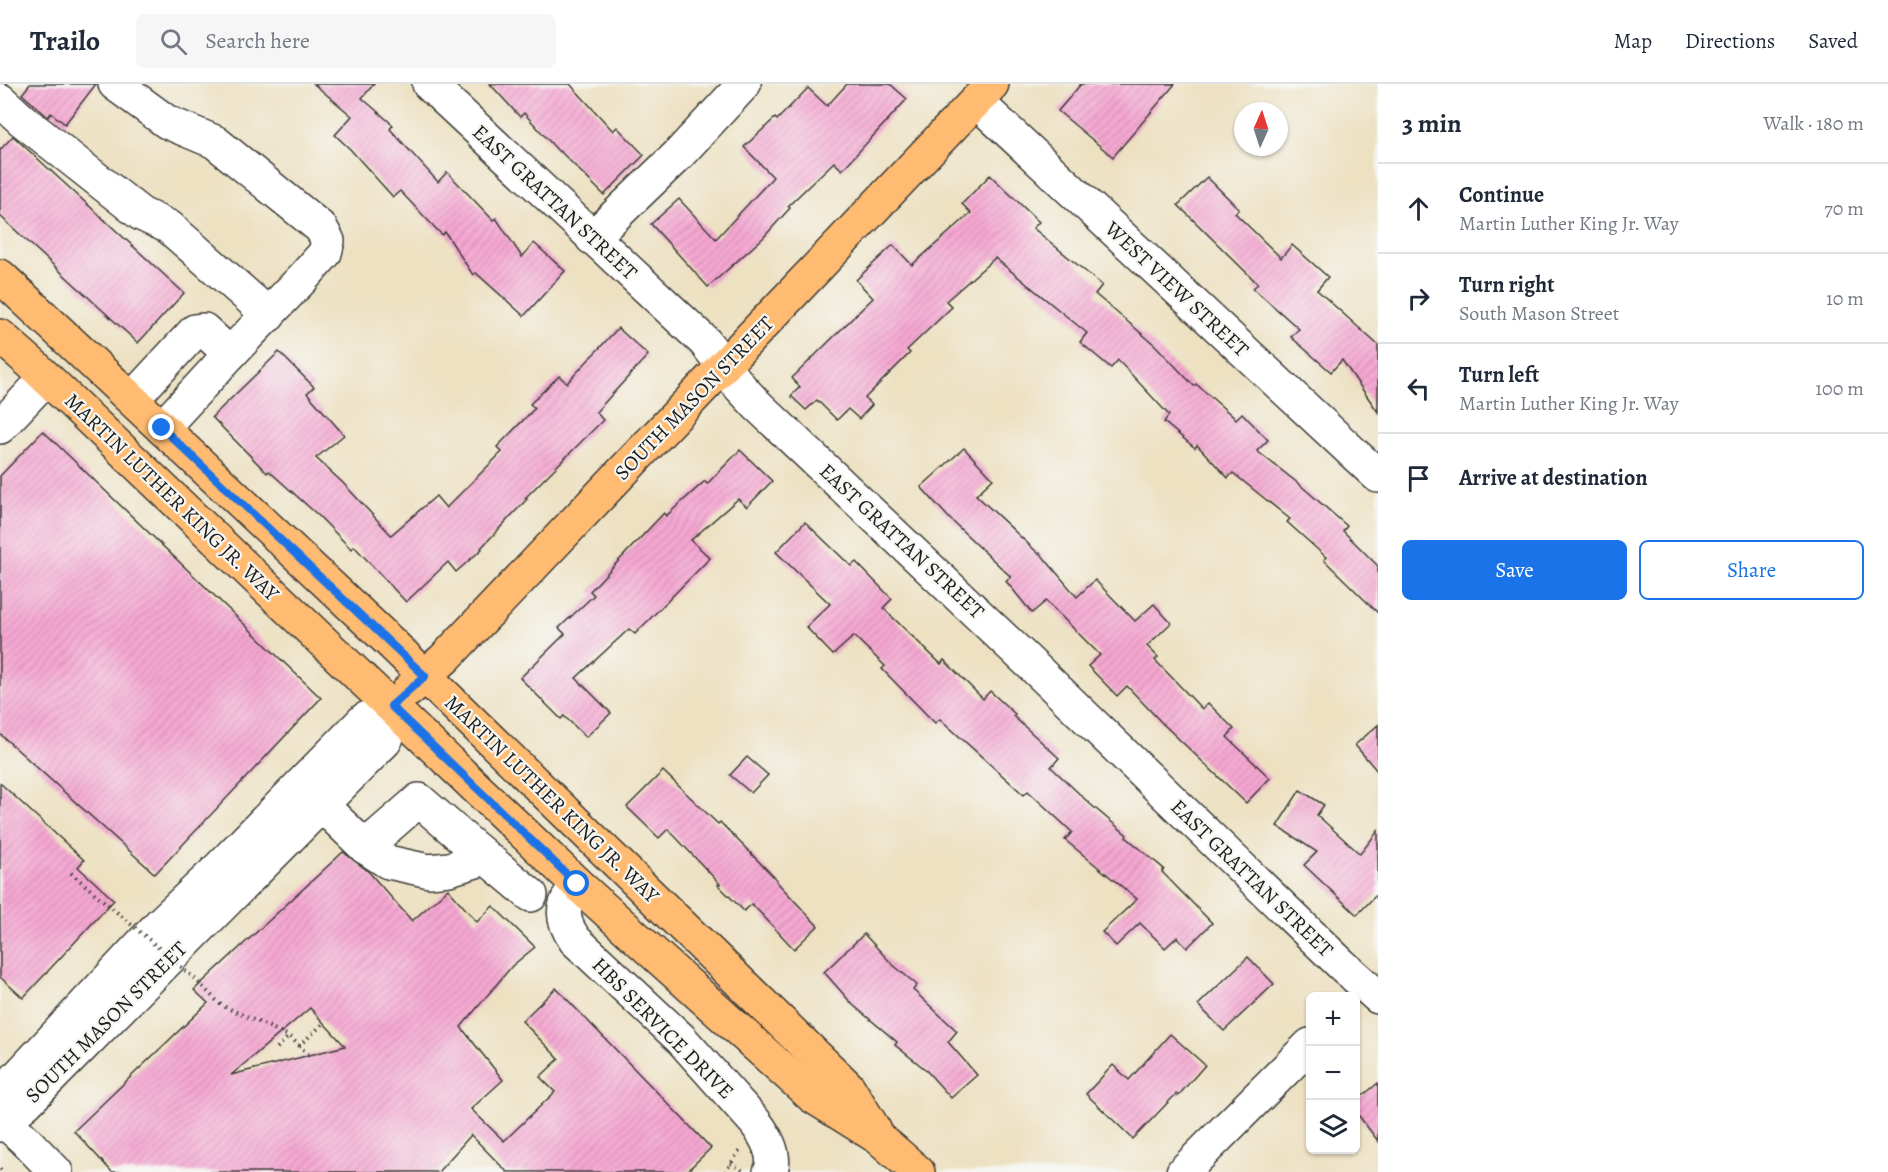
<!DOCTYPE html>
<meta charset="utf-8">
<style>
body{margin:0;font-family:Alegreya,serif;background:#f6f6f7;color:#1f2937}
.controls{position:absolute;right:18px;bottom:18px;display:grid;overflow:hidden;border-radius:9px;box-shadow:0 2px 4px #0004}
.controls button{width:54px;height:54px;display:grid;place-items:center;padding:0;border:0;border-bottom:2px solid #e0e1e3;background:#fff;color:#1f2937;font:30px sans-serif}
.compass{position:absolute;left:1234px;top:18px;width:54px;height:54px;border-radius:50%;background:#fff;box-shadow:0 2px 4px #0004;rotate:3deg}
.stop{position:absolute;width:18px;height:18px;margin:-14px;border:4px solid #1a73e8;border-radius:50%;background:#fff}
.stop.end{background:#1a73e8;border-color:#fff;box-shadow:0 2px 6px #0008}
.list{margin:0;padding:0;list-style:none}
h2{display:flex;justify-content:space-between;align-items:center;height:78px;margin:0;padding:0 24px;font-size:26px}
h2 small{font-size:20px;font-weight:400;color:#747a83}
.list li{display:grid;grid-template-columns:39px 1fr auto;gap:18px;align-items:center;box-sizing:border-box;height:90px;padding:0 24px;border-top:2px solid #e0e1e3}
.list b{display:block;font-size:22px;white-space:nowrap}
.list p{margin:0;font-size:20px;white-space:nowrap;color:#747a83}
.list em{font-size:20px;font-style:normal;color:#747a83}
.actions{display:flex;gap:12px;padding:18px 24px}
.actions a{flex:1;padding:14px 0;border:2px solid #1a73e8;border-radius:9px;text-align:center;font-size:21px;color:#1a73e8}
.actions .main{background:#1a73e8;color:#fff}
.icon{flex:none;width:33px;height:33px;fill:none;stroke:currentColor;stroke-width:2;stroke-linecap:round;stroke-linejoin:round}
.map{position:relative;flex:none;width:1378px;height:1088px;overflow:hidden}
header{display:flex;align-items:center;gap:36px;box-sizing:border-box;height:84px;padding:0 30px;background:#fff;border-bottom:2px solid #e0e1e3}
header strong{font-size:28px}
nav{display:flex;gap:33px;margin-inline-start:auto;font-size:21px}
.search{width:420px;height:54px;background:#f6f6f7;display:flex;align-items:center;gap:15px;box-sizing:border-box;padding:0 21px;border-radius:9px;color:#747a83;font-size:22px}
main{display:flex}
aside{flex:1;background:#fff}
.map>svg:first-child{display:block}
.building{fill:url(#building-hatch);fill-rule:evenodd}
.lines{fill:none;stroke-linecap:round;stroke-linejoin:round}
.minor-casing{stroke:#3b3a35;stroke-width:36}
.major-casing{stroke:#3b3a35;stroke-width:36}
.path{stroke:#3b3a35;stroke-width:4;stroke-dasharray:1.5 4.5;stroke-linecap:butt}
.minor{stroke:#fff;stroke-width:33}
.major{stroke:#ffbb71;stroke-width:33}
.path-bridge{stroke:#3b3a35;stroke-width:4;stroke-dasharray:1.5 4.5;stroke-linecap:butt}
.route{stroke:#1a73e8;stroke-width:8}
.labels{text-anchor:middle;stroke-width:4.5;stroke-linejoin:round;paint-order:stroke}
.street-label{font-size:21px;fill:#1c1c1c;stroke:#f6f6f2}
</style>
<header>
<strong>Trailo</strong>
<div class="search"><svg class="icon" aria-label="search" viewBox="0 0 24 24"><circle cx="10" cy="10" r="6"/><path d="M15 15l6 6"/></svg>Search here</div>
<nav><a>Map</a><a>Directions</a><a>Saved</a></nav>
</header>
<main>
<div class="map">
<svg width="1378" height="1088" viewBox="0 0 1378 1088">
<defs>
<pattern id="building-hatch" width="6" height="6" patternUnits="userSpaceOnUse" patternTransform="scale(1.5)"><rect width="6" height="6" fill="#f5a7d1"/><path d="M-1 1l2-2M0 6l6-6M5 7l2-2" fill="none" stroke="#d18fb3"/></pattern>
</defs>
<rect width="100%" height="100%" fill="#f6f6f2"/>
<filter id="ink" filterUnits="userSpaceOnUse"><feTurbulence type="fractalNoise" baseFrequency=".0167" numOctaves="2"/><feDisplacementMap in="SourceGraphic" scale="12" xChannelSelector="R" yChannelSelector="G"/><feConvolveMatrix kernelMatrix="1 2 1 2 8 2 1 2 1" color-interpolation-filters="sRGB"/></filter>
<filter id="wash" filterUnits="userSpaceOnUse"><feTurbulence type="fractalNoise" baseFrequency=".008" numOctaves="4" result="noise"/><feDisplacementMap in="SourceGraphic" scale="24" xChannelSelector="R" yChannelSelector="G"/><feGaussianBlur stdDeviation="1.35" result="paint"/><feColorMatrix in="noise" values="0 0 0 0 0 0 0 0 0 0 0 0 0 0 0 0 0 1.4 0 .05"/><feComposite in="paint" operator="in"/></filter>
<g filter="url(#wash)">
<rect width="100%" height="100%" fill="#ede1c2"/>
<g id="blocks">
<g class="building">
<polygon points="30,0 96,0 65,40 51,29 48,33 22,10"/>
<polygon points="314,0 374,0 362,14 393,41 390,45 438,98 447,88 493,136 496,134 522,173 534,159 565,187 524,232 476,189 473,191 445,148 442,151 400,107 393,113 350,65 335,51 352,32"/>
<polygon points="490,0 570,0 613,47 617,43 644,71 604,111 560,67 559,68 524,29 520,33"/>
<polygon points="847,0 890,0 907,15 842,86 834,78 788,122 790,124 763,154 708,203 651,140 679,115 716,155 773,93 744,63 775,34 777,36 808,4 827,22"/>
<polygon points="1081,0 1175,0 1113,73 1058,27"/>
<polygon points="13,52 184,209 138,259 0,132 0,66"/>
<polygon points="990,91 1039,138 1033,144 1102,201 1095,210 1155,261 1194,302 1196,300 1236,335 1242,329 1268,356 1257,367 1299,400 1347,442 1343,447 1378,482 1378,529 1324,476 1326,473 1287,438 1290,435 1233,389 1228,394 1197,361 1195,364 1164,338 1169,331 1118,276 1111,284 1080,258 1087,249 995,174 946,217 952,223 907,266 910,269 865,314 872,321 859,335 848,325 837,336 817,316 806,326 791,312 800,303 792,294 873,214 856,196 893,161 912,181 971,129 962,120"/>
<polygon points="1207,93 1239,125 1235,129 1281,174 1292,161 1328,193 1317,206 1378,261 1378,328 1342,276 1331,288 1291,253 1299,245 1253,204 1258,200 1178,121"/>
<polygon points="618,244 648,271 596,328 603,336 525,414 527,415 481,464 482,465 456,488 448,478 406,518 354,462 351,465 320,433 269,387 267,389 212,333 279,268 314,303 307,309 344,351 316,374 343,399 391,451 436,412 446,424 502,368 497,363 535,324 530,320 559,292 567,299"/>
<polygon points="43,347 321,614 155,790 0,650 0,392"/>
<polygon points="964,364 993,395 976,411 1039,470 1040,469 1077,513 1095,496 1135,537 1154,520 1171,539 1147,562 1158,573 1155,576 1202,625 1208,619 1234,645 1227,653 1270,694 1246,719 1162,639 1127,602 1117,612 1088,582 1100,571 1046,517 1032,529 1006,497 1011,493 950,435 921,403"/>
<polygon points="740,366 772,397 747,423 738,415 691,456 710,474 635,550 629,545 576,594 611,629 586,653 564,632 561,635 520,594 565,550 559,544 594,511 590,507 664,429 666,432 705,397 707,400"/>
<polygon points="805,438 851,482 856,478 892,515 883,524 941,580 944,576 983,615 990,607 1015,630 1013,632 1059,674 1051,683 1090,720 1127,751 1126,753 1164,785 1162,788 1212,839 1187,864 1177,853 1165,864 1140,839 1116,862 1102,848 1137,815 1065,756 1072,748 1028,707 1024,711 940,635 935,639 882,585 885,582 854,552 833,571 806,543 830,520 776,468"/>
<polygon points="1378,641 1378,688 1355,661"/>
<polygon points="747,673 768,691 751,709 730,691"/>
<polygon points="663,687 718,740 720,738 777,796 776,797 818,842 794,865 752,820 744,827 718,801 720,800 668,745 659,754 627,723"/>
<polygon points="0,699 84,776 78,783 114,816 23,914 0,893"/>
<polygon points="1300,706 1324,721 1317,731 1360,770 1378,747 1378,809 1357,831 1304,781 1317,768 1277,742"/>
<path d="M343,768L368,787L412,837L448,805L477,838L493,822L535,863L512,882L461,943L503,996L471,1025L504,1057L555,1008L540,993L559,975L522,937L556,904L711,1064L686,1088H507L471,1051L438,1088H112L74,1047L208,919L194,906ZM310,924L345,962L231,991Z"/>
<polygon points="864,850 892,880 917,901 913,906 957,947 948,958 977,991 951,1014 925,985 895,961 897,958 853,921 824,888"/>
<polygon points="1248,873 1274,900 1224,947 1198,921"/>
<polygon points="1170,950 1205,981 1178,1012 1176,1010 1133,1055 1086,1010 1113,981 1129,996"/>
<polygon points="1378,999 1378,1057 1356,1028 1356,1017"/>
</g>
</g>
</g>
<g filter="url(#ink)">
<use href="#blocks" fill-opacity="0" stroke="#3b3a35" stroke-width="1.5"/>
<g class="lines">
<g class="minor-casing">
<g id="minor">
<polyline points="115,0 167,38 215,58 321,144 328,157 325,169 302,195 230,270 162,344"/>
<polyline points="429,0 705,258 741,304 757,321 1038,587 1342,881 1378,913"/>
<polyline points="0,16 22,36 141,130 169,143 269,231"/>
<polyline points="977,18 1378,392"/>
<polyline points="592,154 680,69 744,0"/>
<polyline points="132,315 195,247 204,246 230,270"/>
<polyline points="0,343 46,294"/>
<polyline points="334,733 365,763 388,778 429,787 449,785 486,774"/>
<polyline points="365,763 419,716 465,756 531,811"/>
<path d="M577,800C561,822 560,834 575,856L681,955L755,1038C765,1051 778,1072 770,1088"/>
<polyline points="0,1034 23,1054 56,1088"/>
<polyline points="4,1037 7,1004 161,839 214,789 364,636 391,622"/>
<polyline points="0,1041 27,1018 385,657 387,653 391,622"/>
<polyline points="1183,1088 1310,961"/>
</g>
</g>
<g class="major-casing">
<g id="major">
<polyline points="0,192 390,558 848,1003 875,1047"/>
<polyline points="0,252 32,280 577,800 812,1012 879,1054 918,1088"/>
<polyline points="409,606 445,574 992,0"/>
</g>
</g>
<g class="path">
<polyline points="299,962 324,939"/>
<polyline points="277,964 289,952"/>
<polyline points="731,1079 743,1087"/>
<polyline points="0,1085 5,1088"/>
<polyline points="725,1088 740,1066"/>
</g>
<use href="#minor" class="minor"/>
<use href="#major" class="major"/>
<polyline class="path-bridge" points="71,789 195,895 221,921 289,952 309,971"/>
</g>
</g>
<g class="lines" filter="url(#ink)">
<polyline class="route" points="162,344 425,592 391,622 577,800"/>
</g>
<g class="labels">
<g class="street-label">
<text transform="translate(555 118) rotate(43)" y="7">EAST GRATTAN STREET</text>
<text transform="translate(1177 205) rotate(43)" y="7">WEST VIEW STREET</text>
<text transform="translate(694 314) rotate(-46)" y="7">SOUTH MASON STREET</text>
<text transform="translate(172 413) rotate(44)" y="7">MARTIN LUTHER KING JR. WAY</text>
<text transform="translate(902 457) rotate(43)" y="7">EAST GRATTAN STREET</text>
<text transform="translate(552 715) rotate(44)" y="7">MARTIN LUTHER KING JR. WAY</text>
<text transform="translate(1252 794) rotate(44)" y="7">EAST GRATTAN STREET</text>
<text transform="translate(106 938) rotate(-45)" y="7">SOUTH MASON STREET</text>
<text transform="translate(663 944) rotate(45)" y="7">HBS SERVICE DRIVE</text>
</g>
</g>
</svg>
<div class="controls">
<button>+</button>
<button>−</button>
<button><svg class="icon" aria-label="layers" viewBox="0 0 24 24"><path d="M12 4l9 5-9 5-9-5zM3 14l9 5 9-5"/></svg></button>
</div>
<svg class="compass" viewBox="-18 -18 36 36"><path d="M0-13l5 13h-10z" fill="#e53935"/><path d="M0 13l5-13h-10z" fill="#747a83"/></svg>
<div class="stop" style="left:577px;top:800px"></div>
<div class="stop end" style="left:162px;top:344px"></div>
</div>
<aside>
<h2>3 min<small>Walk · 180 m</small></h2>
<ul class="list">
<li><svg class="icon" aria-label="ahead" viewBox="0 0 24 24"><path d="M12 20V5M6 11l6-6 6 6"/></svg><div><b>Continue</b><p>Martin Luther King Jr. Way</p></div><em>70 m</em></li>
<li><svg class="icon" aria-label="right" viewBox="0 0 24 24"><path d="M7 20v-9h11M14 6l5 5-5 5"/></svg><div><b>Turn right</b><p>South Mason Street</p></div><em>10 m</em></li>
<li><svg class="icon" aria-label="left" viewBox="0 0 24 24"><path d="M17 20v-9H6M10 6l-5 5 5 5"/></svg><div><b>Turn left</b><p>Martin Luther King Jr. Way</p></div><em>100 m</em></li>
<li><svg class="icon" aria-label="arrive" viewBox="0 0 24 24"><path d="M6 21V4h12l-3 4 3 4H6"/></svg><div><b>Arrive at destination</b></div></li>
</ul>
<div class="actions"><a class="main">Save</a><a>Share</a></div>
</aside>
</main>
